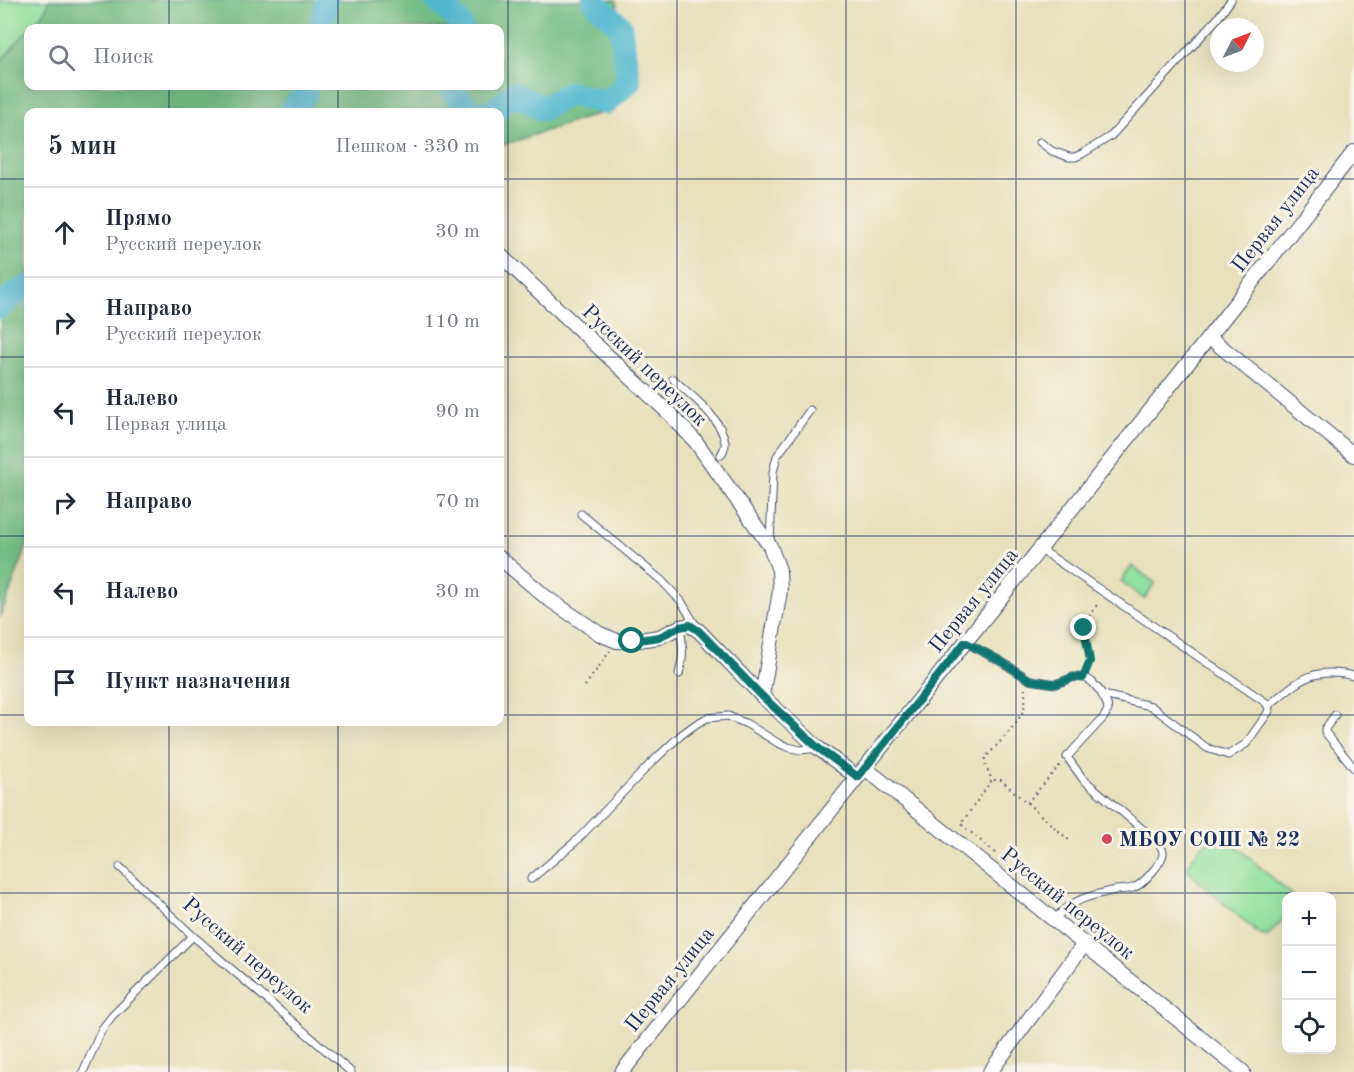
<!DOCTYPE html>
<html lang="ru">
<meta charset="utf-8">
<style>
body{margin:0;font-family:"Old Standard TT",serif;background:#f2f2f3;color:#1f2937}
.controls{position:absolute;right:18px;bottom:18px;display:grid;overflow:hidden;border-radius:12px;box-shadow:0 6px 24px #0002}
.controls button{width:54px;height:54px;display:grid;place-items:center;padding:0;border:0;border-bottom:2px solid #e0e1e3;background:#fff;color:#1f2937;font:30px sans-serif}
.compass{position:absolute;left:1210px;top:18px;width:54px;height:54px;border-radius:50%;background:#fff;box-shadow:0 6px 24px #0002;rotate:48deg}
.stop{position:absolute;width:18px;height:18px;margin:-14px;border:4px solid #0f766e;border-radius:50%;background:#fff}
.stop.end{background:#0f766e;border-color:#fff;box-shadow:0 2px 6px #0008}
.list{margin:0;padding:0;list-style:none}
h2{display:flex;justify-content:space-between;align-items:center;height:78px;margin:0;padding:0 24px;font-size:26px}
h2 small{font-size:20px;font-weight:400;color:#747a83}
.list li{display:grid;grid-template-columns:39px 1fr auto;gap:18px;align-items:center;box-sizing:border-box;height:90px;padding:0 24px;border-top:2px solid #e0e1e3}
.list b{display:block;font-size:22px;white-space:nowrap}
.list p{margin:0;font-size:20px;white-space:nowrap;color:#747a83}
.list em{font-size:20px;font-style:normal;color:#747a83}
.icon{flex:none;width:33px;height:33px;fill:none;stroke:currentColor;stroke-width:2;stroke-linecap:round;stroke-linejoin:round}
.map{position:relative;flex:none;width:1354px;height:1072px;overflow:hidden}
.search{position:absolute;background:#fff;box-shadow:0 6px 24px #0002;left:24px;top:24px;width:480px;height:66px;display:flex;align-items:center;gap:15px;box-sizing:border-box;padding:0 21px;border-radius:12px;color:#747a83;font-size:22px}
.panel{position:absolute;background:#fff;box-shadow:0 6px 24px #0002;left:24px;top:108px;width:480px;height:618px;border-radius:12px}
.map>svg:first-child{display:block}
.green{fill:#90e09f;stroke:#56887e;stroke-width:1.5}
.forest{fill:#74be86;stroke:#487672;stroke-width:1.5}
.lines{fill:none;stroke-linecap:round;stroke-linejoin:round}
.river{stroke:#51b8d0;stroke-width:24}
.service-casing{stroke:#3a4a6c;stroke-width:9}
.minor-casing{stroke:#3a4a6c;stroke-width:16}
.path{stroke:#3a4a6c;stroke-width:2;stroke-dasharray:1.5 4.5;stroke-linecap:butt}
.service{stroke:#fff;stroke-width:7}
.minor{stroke:#fff;stroke-width:14}
.route{stroke:#0f766e;stroke-width:8}
.grid{fill:none;stroke:#1b2f5e;stroke-width:1.5;stroke-opacity:0.55}
.poi-dot{fill:#d1495b;stroke:#f7f3e8;stroke-width:2}
.labels{text-anchor:middle;stroke-width:6;stroke-linejoin:round;paint-order:stroke}
.street-label{font-size:21px;fill:#1b2f5e;stroke:#f7f3e8}
.poi-label{font-size:21px;font-weight:bold;fill:#1b2f5e;stroke:#f7f3e8;text-anchor:start}
</style>
<div class="map">
<svg width="1354" height="1072" viewBox="0 0 1354 1072">
<rect width="100%" height="100%" fill="#f7f3e8"/>
<filter id="ink" filterUnits="userSpaceOnUse"><feTurbulence type="fractalNoise" baseFrequency=".0167" numOctaves="2"/><feDisplacementMap in="SourceGraphic" scale="12" xChannelSelector="R" yChannelSelector="G"/><feConvolveMatrix kernelMatrix="1 2 1 2 8 2 1 2 1" color-interpolation-filters="sRGB"/></filter>
<filter id="wash" filterUnits="userSpaceOnUse"><feTurbulence type="fractalNoise" baseFrequency=".008" numOctaves="4" result="noise"/><feDisplacementMap in="SourceGraphic" scale="24" xChannelSelector="R" yChannelSelector="G"/><feGaussianBlur stdDeviation="1.35" result="paint"/><feColorMatrix in="noise" values="0 0 0 0 0 0 0 0 0 0 0 0 0 0 0 0 0 1.4 0 .05"/><feComposite in="paint" operator="in"/></filter>
<g filter="url(#wash)">
<rect width="100%" height="100%" fill="#e7e0bb"/>
<g class="green">
<polygon points="0,0 50,0 45,11 0,62"/>
<polygon points="1132,566 1155,583 1144,599 1121,581"/>
<path d="M1215,835H1220L1227,838L1293,896H1286V916L1268,936H1264L1259,934L1193,876L1188,869C1190,856 1205,843 1215,835Z"/>
</g>
<polygon class="forest" points="50,0 616,0 635,81 627,98 616,108 500,146 500,112 28,112 28,544 0,618 0,62 28,30 28,86 500,86 500,28 30,28 45,11"/>
<g class="lines">
<g class="river">
<polyline points="436,0 459,21 462,28"/>
<polyline points="321,28 327,0"/>
<polyline points="457,86 453,92 472,112"/>
<polyline points="290,112 306,94 305,86"/>
<polyline points="486,112 493,111 514,93 542,109 570,93 606,103 629,82 620,25 599,7 594,0"/>
<polyline points="0,307 20,291 28,287"/>
</g>
</g>
</g>
<g filter="url(#ink)">
<g class="lines">
<g class="service-casing">
<g id="service">
<polyline points="1040,142 1052,151 1069,157 1075,157 1082,154 1111,136 1217,19 1231,0"/>
<path d="M673,379C691,396 721,417 725,442C726,447 723,451 721,455"/>
<polyline points="581,514 661,580 681,601 696,626"/>
<polyline points="770,543 773,472 777,456 810,410"/>
<polyline points="1040,549 1265,702 1268,706 1269,711 1246,744 1228,755 1207,748 1151,706 1103,695"/>
<path d="M965,642L1002,662L1030,680L1056,684L1074,677L1086,678L1092,682L1100,691L1107,704L1108,710L1104,717L1067,757L1083,779L1159,843C1160,845 1163,850 1163,852C1164,861 1143,884 1135,887C1129,890 1122,889 1116,890C1092,895 1071,899 1055,919"/>
<path d="M679,674C684,655 683,646 680,627"/>
<path d="M1268,706C1298,681 1312,666 1354,676"/>
<polyline points="1335,715 1325,729 1325,732 1354,768"/>
<polyline points="120,867 193,936 351,1072"/>
<polyline points="531,879 575,842 651,763 681,735 696,724 707,718 728,716 747,724 778,743 788,747 800,750 818,748"/>
<polyline points="83,1072 102,1029 112,1016 193,936"/>
</g>
</g>
<g class="minor-casing">
<g id="minor">
<polyline points="500,255 672,416 696,442 770,546 779,570 780,591 762,696"/>
<polyline points="1209,337 1354,455"/>
<polyline points="500,558 547,598 600,634 617,641 632,641 659,637 680,627 690,625 699,631 762,696 818,748 857,777"/>
<polyline points="865,768 1243,1072"/>
<polyline points="622,1072 1209,337 1354,152"/>
<polyline points="990,1072 1085,943"/>
</g>
</g>
<g class="path">
<path d="M1087,669C1094,653 1083,642 1085,627C1086,618 1094,610 1099,602"/>
<polyline points="585,686 610,651"/>
<polyline points="994,780 1001,780 1027,803 1061,764"/>
<polyline points="1027,803 1071,842"/>
<path d="M995,853L961,824L992,780L985,764V758C996,746 1020,722 1024,708C1026,702 1025,696 1025,689"/>
</g>
<use href="#service" class="service"/>
<use href="#minor" class="minor"/>
</g>
</g>
<g class="lines" filter="url(#ink)">
<polyline class="route" points="632,641 659,637 680,627 690,625 699,631 762,696 818,748 858,777 965,642 1002,662 1030,680 1056,684 1074,677 1083,678 1090,661 1084,628"/>
</g>
<path class="grid" d="M169,0V28M338,0V28M508,0V1072M677,0V1072M846,0V1072M1016,0V1072M1185,0V1072M169,86V112M338,86V112M0,179H28M500,179H1354M0,357H28M500,357H1354M0,536H28M500,536H1354M0,715H28M500,715H1354M169,722V1072M338,722V1072M0,893H1354"/>
<circle class="poi-dot" cx="1107" cy="839" r="6"/>
<g class="labels">
<g class="street-label">
<text transform="translate(1275 219) rotate(-52)" y="7">Первая улица</text>
<text transform="translate(645 365) rotate(44)" y="7">Русский переулок</text>
<text transform="translate(973 600) rotate(-51)" y="7">Первая улица</text>
<text transform="translate(1068 903) rotate(39)" y="7">Русский переулок</text>
<text transform="translate(248 955) rotate(41)" y="7">Русский переулок</text>
<text transform="translate(669 979) rotate(-51)" y="7">Первая улица</text>
</g>
<g class="poi-label">
<text x="1119" y="846">МБОУ СОШ № 22</text>
</g>
</g>
</svg>
<div class="controls">
<button>+</button>
<button>−</button>
<button><svg class="icon" aria-label="locate" viewBox="0 0 24 24"><circle cx="12" cy="12" r="6"/><path d="M12 2v4M12 18v4M2 12h4M18 12h4"/></svg></button>
</div>
<svg class="compass" viewBox="-18 -18 36 36"><path d="M0-13l5 13h-10z" fill="#e53935"/><path d="M0 13l5-13h-10z" fill="#747a83"/></svg>
<div class="stop" style="left:632px;top:641px"></div>
<div class="stop end" style="left:1084px;top:628px"></div>
<div class="search"><svg class="icon" aria-label="search" viewBox="0 0 24 24"><circle cx="10" cy="10" r="6"/><path d="M15 15l6 6"/></svg>Поиск</div>
<section class="panel">
<h2>5 мин<small>Пешком · 330 m</small></h2>
<ul class="list">
<li><svg class="icon" aria-label="ahead" viewBox="0 0 24 24"><path d="M12 20V5M6 11l6-6 6 6"/></svg><div><b>Прямо</b><p>Русский переулок</p></div><em>30 m</em></li>
<li><svg class="icon" aria-label="right" viewBox="0 0 24 24"><path d="M7 20v-9h11M14 6l5 5-5 5"/></svg><div><b>Направо</b><p>Русский переулок</p></div><em>110 m</em></li>
<li><svg class="icon" aria-label="left" viewBox="0 0 24 24"><path d="M17 20v-9H6M10 6l-5 5 5 5"/></svg><div><b>Налево</b><p>Первая улица</p></div><em>90 m</em></li>
<li><svg class="icon" aria-label="right" viewBox="0 0 24 24"><path d="M7 20v-9h11M14 6l5 5-5 5"/></svg><div><b>Направо</b></div><em>70 m</em></li>
<li><svg class="icon" aria-label="left" viewBox="0 0 24 24"><path d="M17 20v-9H6M10 6l-5 5 5 5"/></svg><div><b>Налево</b></div><em>30 m</em></li>
<li><svg class="icon" aria-label="arrive" viewBox="0 0 24 24"><path d="M6 21V4h12l-3 4 3 4H6"/></svg><div><b>Пункт назначения</b></div></li>
</ul>
</section>
</div>
